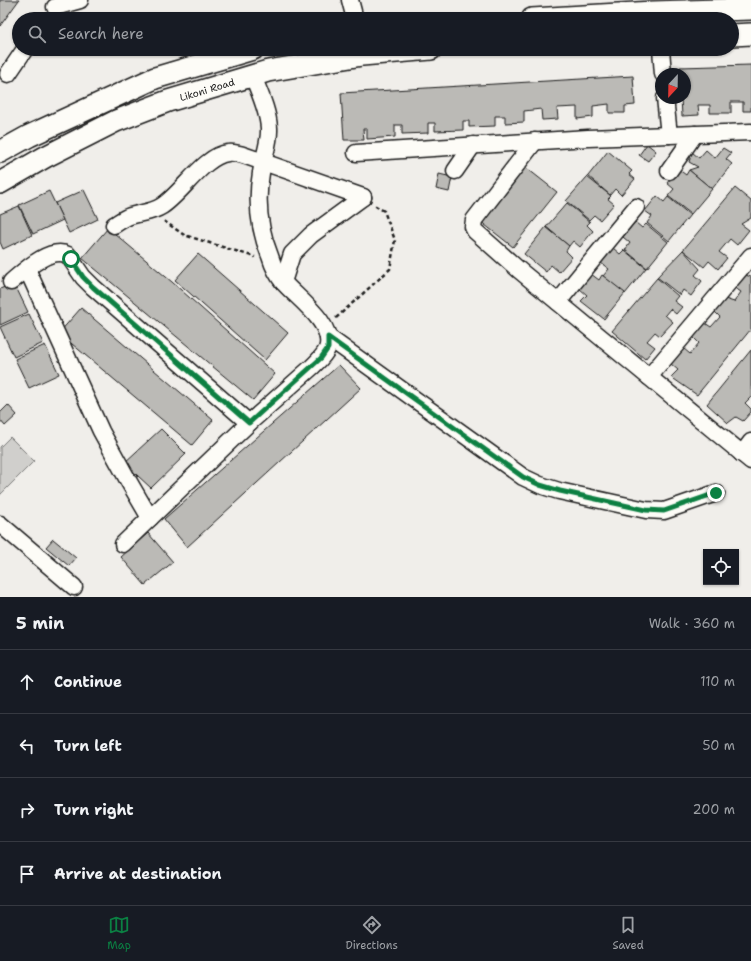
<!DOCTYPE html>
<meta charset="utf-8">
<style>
body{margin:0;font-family:"Shantell Sans",sans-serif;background:#242831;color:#f1f3f6}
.controls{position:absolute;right:12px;bottom:12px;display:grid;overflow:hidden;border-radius:0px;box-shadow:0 1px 3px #0004}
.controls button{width:36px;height:36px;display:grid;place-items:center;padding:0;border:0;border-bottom:1px solid #363941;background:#171b24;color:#f1f3f6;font:20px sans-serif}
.compass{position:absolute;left:655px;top:68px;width:36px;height:36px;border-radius:50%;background:#171b24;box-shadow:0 1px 3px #0004;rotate:202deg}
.stop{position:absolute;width:12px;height:12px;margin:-9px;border:3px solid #0b8043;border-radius:50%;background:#fff}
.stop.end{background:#0b8043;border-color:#fff;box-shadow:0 1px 4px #0008}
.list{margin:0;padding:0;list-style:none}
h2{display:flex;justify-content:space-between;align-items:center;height:52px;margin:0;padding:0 16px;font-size:17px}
h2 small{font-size:13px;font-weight:400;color:#9ea1a6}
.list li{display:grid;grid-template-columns:26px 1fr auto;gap:12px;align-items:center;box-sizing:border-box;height:64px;padding:0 16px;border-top:1px solid #363941}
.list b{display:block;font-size:15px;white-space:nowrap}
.list em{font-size:13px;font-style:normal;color:#9ea1a6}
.icon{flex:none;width:22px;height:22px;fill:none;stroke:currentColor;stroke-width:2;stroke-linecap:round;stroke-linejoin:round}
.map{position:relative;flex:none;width:751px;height:597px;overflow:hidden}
.search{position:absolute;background:#171b24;box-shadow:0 1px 3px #0004;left:12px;right:12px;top:12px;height:44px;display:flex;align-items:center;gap:10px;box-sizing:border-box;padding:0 14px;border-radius:22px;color:#9ea1a6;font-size:15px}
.sheet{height:308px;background:#171b24}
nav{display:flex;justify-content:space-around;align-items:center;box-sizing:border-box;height:56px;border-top:1px solid #363941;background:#171b24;font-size:11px;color:#9ea1a6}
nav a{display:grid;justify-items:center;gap:2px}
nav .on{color:#0b8043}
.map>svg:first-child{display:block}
.green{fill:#d0cfcc;stroke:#767674}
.building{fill:#bbbab6;stroke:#1c1c1c}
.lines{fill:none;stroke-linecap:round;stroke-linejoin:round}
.minor-casing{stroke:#1c1c1c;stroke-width:19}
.major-casing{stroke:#1c1c1c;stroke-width:24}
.path{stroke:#1c1c1c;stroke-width:2.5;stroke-dasharray:4 3;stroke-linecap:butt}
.minor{stroke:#fdfcf7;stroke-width:16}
.major{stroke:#fdfcf7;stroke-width:21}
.route{stroke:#0b8043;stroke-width:5}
.labels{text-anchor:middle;stroke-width:3;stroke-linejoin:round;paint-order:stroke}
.street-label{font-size:10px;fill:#1c1c1c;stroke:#fdfcf7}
</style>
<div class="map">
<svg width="751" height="597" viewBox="0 0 751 597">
<rect width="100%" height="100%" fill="#f0eeea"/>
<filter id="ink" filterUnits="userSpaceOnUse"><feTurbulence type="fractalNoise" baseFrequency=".025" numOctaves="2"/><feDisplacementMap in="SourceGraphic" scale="8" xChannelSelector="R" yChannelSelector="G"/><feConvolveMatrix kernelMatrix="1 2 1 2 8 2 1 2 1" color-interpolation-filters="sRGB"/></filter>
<g filter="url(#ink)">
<polygon class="green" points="10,437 34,461 0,495 0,447"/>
<g class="building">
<polygon points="0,0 19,0 0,26"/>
<polygon points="751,65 751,111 743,111 743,102 731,102 731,113 710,113 710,105 698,105 699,115 682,116 681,98 685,98 685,74 680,74 680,67"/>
<polygon points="633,76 635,105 625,106 625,113 609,113 609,104 593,106 593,117 577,119 577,107 557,108 558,119 542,120 541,109 524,111 524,122 505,123 505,116 495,116 495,126 469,127 469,121 463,121 463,130 435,131 435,123 428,123 428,133 402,134 402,125 395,125 395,137 367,139 367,129 363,129 364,140 344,140 341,93"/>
<polygon points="647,144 656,151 648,161 639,155"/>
<polygon points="723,148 731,153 726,159 732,164 712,189 689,170 698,167 689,162 692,152 699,158 706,150 715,158"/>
<polygon points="608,151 632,171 629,174 635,179 621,195 615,189 610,195 588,176"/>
<polygon points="524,166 557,192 513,247 480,221"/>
<polygon points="678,169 686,175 689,170 712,189 691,214 668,196 674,189 667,183"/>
<polygon points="439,174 452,177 449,192 436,189"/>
<polygon points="587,177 611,196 608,199 614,204 600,220 594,215 589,220 566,201"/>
<polygon points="735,188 751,201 751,218 741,224 749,230 737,245 730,239 719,252 727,258 718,269 709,261 704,267 683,250"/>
<polygon points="84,190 98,219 69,233 55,203"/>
<polygon points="49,191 63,220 33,234 19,205"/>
<polygon points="657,196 664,202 668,197 690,215 669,241 647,223 652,216 645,211"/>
<polygon points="567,203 590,222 587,225 593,231 580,247 573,241 569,246 546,227"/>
<polygon points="19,206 32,235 3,249 0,242 0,214"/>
<polygon points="635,222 642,228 646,224 668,242 647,268 625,250 630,243 623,237"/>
<polygon points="546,227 569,246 566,251 572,257 559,272 551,265 546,272 524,254"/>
<polygon points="108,228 172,282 275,374 253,400 82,258"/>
<polygon points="613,248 620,254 624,250 646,268 625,294 603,276 609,269 601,263"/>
<polygon points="683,250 700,269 695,275 702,281 691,296 683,290 680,295 657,277"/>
<polygon points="198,254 288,333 265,360 175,280"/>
<polygon points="591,274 599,280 602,275 625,293 604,319 581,301 587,295 580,289"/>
<polygon points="743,274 751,277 751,329 697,395 671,377 678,370 671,364 683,348 690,354 699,343 693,337 705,323 711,327 720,317 714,311 725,299 734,302 741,292 732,286"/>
<polygon points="657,278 678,296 674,301 682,307 676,314 670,309 665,315 673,322 660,336 655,332 647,341 655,347 645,359 612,331"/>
<polygon points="14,283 28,312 0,325 0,289"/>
<polygon points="81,308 213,420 192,445 59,333"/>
<polygon points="29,314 43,343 14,357 0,327"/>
<polygon points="45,345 59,374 29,388 15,359"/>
<polygon points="751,350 751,397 745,403 751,409 751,412 743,421 736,417 728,423 707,404"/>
<polygon points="339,365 361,388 187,547 164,519"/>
<polygon points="8,405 17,415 5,426 0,420 0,413"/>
<polygon points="161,429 186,454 151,488 124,463"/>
<polygon points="148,533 173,562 145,585 121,557"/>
<polygon points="53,539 76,558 69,566 46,547"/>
</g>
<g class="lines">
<g class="minor-casing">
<g id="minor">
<polyline points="350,0 355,19"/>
<polyline points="55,7 80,0"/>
<polyline points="661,49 663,74"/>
<polyline points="8,74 25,49"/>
<polyline points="665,98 669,135"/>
<polyline points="535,141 474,220 473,227 475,231 519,270 751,461"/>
<polyline points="356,153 588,138 751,132"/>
<polyline points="455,171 473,145"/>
<polyline points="669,171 695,134"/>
<path d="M114,225C119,222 124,218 130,216C142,212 151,213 162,206C182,193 205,155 228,153C234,152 240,154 246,156L363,197"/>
<polyline points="27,269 101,431 129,482 150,518"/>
<path d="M11,282C24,271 50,246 68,255L83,277L93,287L249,423"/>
<polyline points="283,282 292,254 311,235 363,197"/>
<polyline points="558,302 636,207"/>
<polyline points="328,337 523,477 540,485 559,491 646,510 664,511 716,493"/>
<polyline points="649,377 751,256"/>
<polyline points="742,454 751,442"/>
<polyline points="0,524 74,587"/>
<path d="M123,544L249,423L312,367C317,362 324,356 327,349C336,325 297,298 284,283C277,275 273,266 270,256C259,229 256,201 261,173C263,158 270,143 269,128C268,110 259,92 253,76"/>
</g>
</g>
<g class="major-casing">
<g id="major">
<polyline points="532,19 653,12 751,9"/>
<polyline points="732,35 751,34"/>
<polyline points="0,152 29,136 155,78 253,49"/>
<path id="s1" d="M0,183L45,157L116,121L168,101L268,71L362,55L431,49"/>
</g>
</g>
<g class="path">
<polyline points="164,221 184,235 255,257"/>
<polyline points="336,318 390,269 395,240 384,211 374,205"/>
</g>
<use href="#minor" class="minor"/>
<use href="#major" class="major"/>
</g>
</g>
<g class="lines" filter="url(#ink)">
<polyline class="route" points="71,259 83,277 93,287 249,423 321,358 328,348 328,337 523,477 540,485 560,491 646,510 664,511 716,493"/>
</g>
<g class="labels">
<g class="street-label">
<text dy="4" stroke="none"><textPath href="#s1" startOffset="228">Likoni Road</textPath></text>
</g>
</g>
</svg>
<div class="controls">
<button><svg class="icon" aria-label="locate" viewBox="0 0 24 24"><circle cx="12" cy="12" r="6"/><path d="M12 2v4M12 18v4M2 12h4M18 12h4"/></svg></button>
</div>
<svg class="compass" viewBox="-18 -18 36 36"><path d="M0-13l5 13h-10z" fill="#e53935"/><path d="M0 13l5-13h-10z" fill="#9ea1a6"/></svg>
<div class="stop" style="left:71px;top:259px"></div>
<div class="stop end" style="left:716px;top:493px"></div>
<div class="search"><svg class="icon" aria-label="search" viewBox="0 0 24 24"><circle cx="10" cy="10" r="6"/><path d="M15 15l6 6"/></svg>Search here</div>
</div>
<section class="sheet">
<h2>5 min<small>Walk · 360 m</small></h2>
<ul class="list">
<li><svg class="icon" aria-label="ahead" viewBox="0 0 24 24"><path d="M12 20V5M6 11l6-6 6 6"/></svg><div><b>Continue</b></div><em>110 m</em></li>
<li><svg class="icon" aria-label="left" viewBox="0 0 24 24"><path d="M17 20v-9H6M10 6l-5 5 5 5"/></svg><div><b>Turn left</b></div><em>50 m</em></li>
<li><svg class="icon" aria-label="right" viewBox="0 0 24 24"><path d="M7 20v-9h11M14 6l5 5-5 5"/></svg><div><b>Turn right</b></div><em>200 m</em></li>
<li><svg class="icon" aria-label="arrive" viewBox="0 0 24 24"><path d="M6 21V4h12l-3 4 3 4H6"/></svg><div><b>Arrive at destination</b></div></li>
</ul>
</section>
<nav>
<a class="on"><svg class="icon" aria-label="map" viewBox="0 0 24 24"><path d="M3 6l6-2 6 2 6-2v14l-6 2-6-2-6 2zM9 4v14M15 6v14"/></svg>Map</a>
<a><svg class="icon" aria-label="directions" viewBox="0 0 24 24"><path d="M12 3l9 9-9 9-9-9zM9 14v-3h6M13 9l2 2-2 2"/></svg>Directions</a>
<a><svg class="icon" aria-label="saved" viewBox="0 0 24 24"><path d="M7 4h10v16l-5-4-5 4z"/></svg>Saved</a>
</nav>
